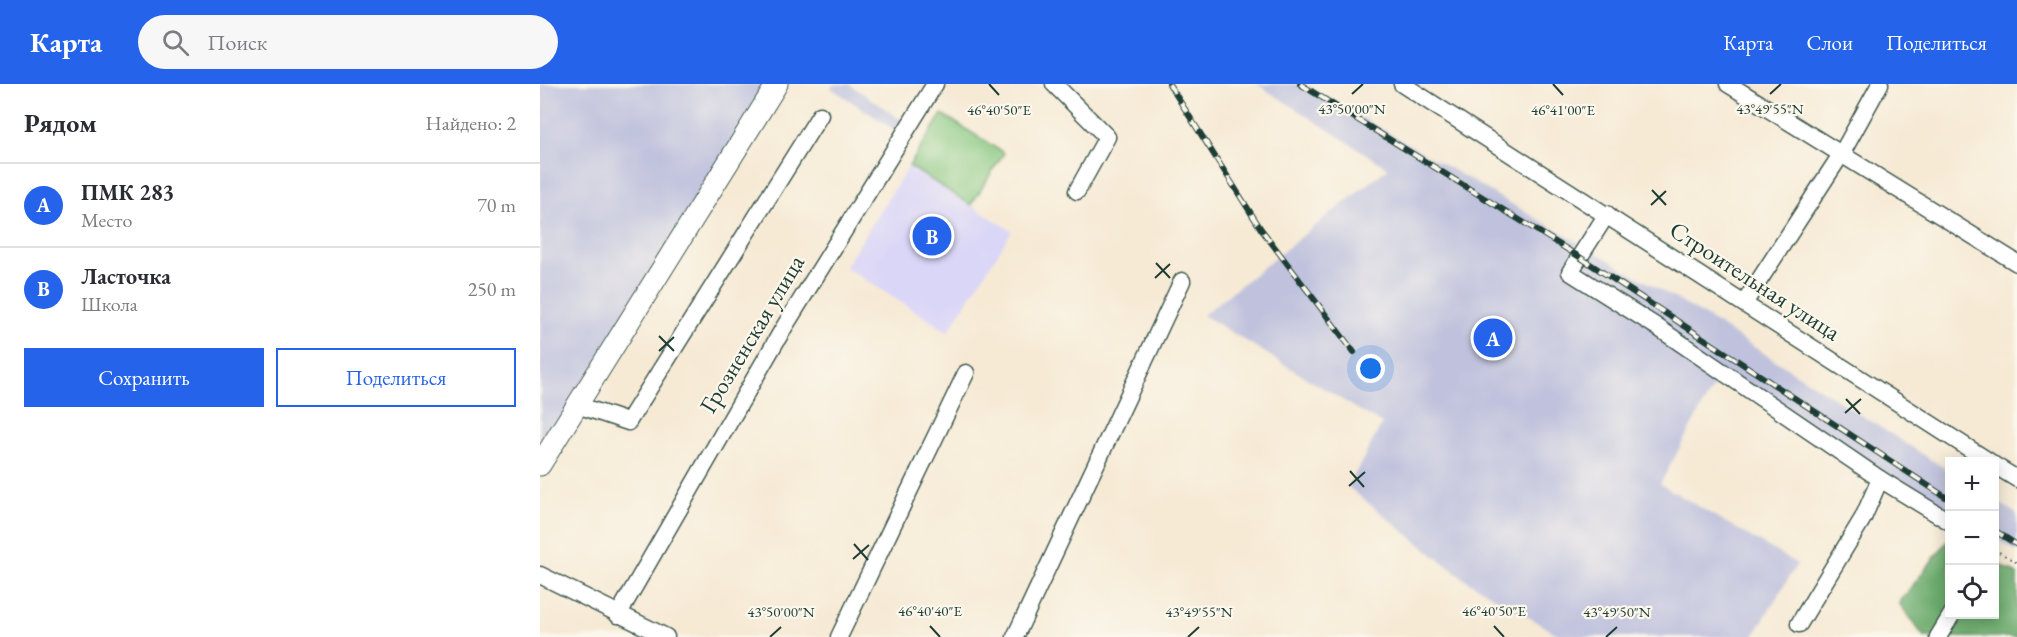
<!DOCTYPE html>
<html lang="ru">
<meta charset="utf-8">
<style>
body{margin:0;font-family:"EB Garamond",serif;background:#f7f7f7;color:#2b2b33}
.controls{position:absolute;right:18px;bottom:18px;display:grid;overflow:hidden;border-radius:0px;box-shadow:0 3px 15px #0003}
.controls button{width:54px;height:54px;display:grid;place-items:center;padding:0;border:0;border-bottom:2px solid #e1e1e2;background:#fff;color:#2b2b33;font:30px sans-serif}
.you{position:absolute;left:831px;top:285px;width:21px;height:21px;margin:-15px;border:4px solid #fff;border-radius:50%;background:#1a73e8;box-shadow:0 0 0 9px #1a73e833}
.badge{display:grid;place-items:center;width:39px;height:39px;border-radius:50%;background:#2563eb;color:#fff;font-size:20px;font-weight:700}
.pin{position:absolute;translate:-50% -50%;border:3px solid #fff;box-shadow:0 2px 6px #0006}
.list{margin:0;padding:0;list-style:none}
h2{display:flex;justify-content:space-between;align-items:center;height:78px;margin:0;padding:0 24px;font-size:26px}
h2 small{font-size:20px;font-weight:400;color:#7c7c81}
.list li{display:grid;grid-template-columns:39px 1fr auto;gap:18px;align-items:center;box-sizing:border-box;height:84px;padding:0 24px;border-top:2px solid #e1e1e2}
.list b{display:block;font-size:22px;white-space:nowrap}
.list p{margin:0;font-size:20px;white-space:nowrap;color:#7c7c81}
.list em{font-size:20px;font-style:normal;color:#7c7c81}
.actions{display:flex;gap:12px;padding:18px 24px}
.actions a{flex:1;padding:14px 0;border:2px solid #2563eb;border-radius:0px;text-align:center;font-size:21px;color:#2563eb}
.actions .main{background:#2563eb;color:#fff}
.icon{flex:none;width:33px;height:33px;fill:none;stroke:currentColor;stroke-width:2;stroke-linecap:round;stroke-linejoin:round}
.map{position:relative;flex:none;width:1477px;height:553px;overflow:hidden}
header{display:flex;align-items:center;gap:36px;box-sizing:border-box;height:84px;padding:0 30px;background:#2563eb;color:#fff}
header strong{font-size:28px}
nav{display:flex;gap:33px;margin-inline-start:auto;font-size:21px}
.search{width:420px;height:54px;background:#f7f7f7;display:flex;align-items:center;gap:15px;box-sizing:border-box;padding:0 21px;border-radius:33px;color:#7c7c81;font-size:22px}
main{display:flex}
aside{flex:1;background:#fff}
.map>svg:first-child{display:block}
.built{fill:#dad6f7}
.industrial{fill:#c0c2dd}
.green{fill:#85c67e;stroke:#528259;stroke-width:1.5}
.forest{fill:#6cab6d;stroke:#467450;stroke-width:1.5}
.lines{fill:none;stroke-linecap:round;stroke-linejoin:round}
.minor-casing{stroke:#3f574c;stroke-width:19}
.major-casing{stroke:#3f574c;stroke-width:23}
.path{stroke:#3f574c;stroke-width:2;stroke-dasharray:1.5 4.5;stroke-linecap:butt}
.minor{stroke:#fff;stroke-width:16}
.major{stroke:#fff;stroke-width:21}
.rail-casing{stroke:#1f3d34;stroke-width:6}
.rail{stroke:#fbf7ec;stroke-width:4;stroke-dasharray:11;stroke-linecap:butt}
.ticks{fill:none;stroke:#1f3d34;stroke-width:2}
.labels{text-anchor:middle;stroke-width:4.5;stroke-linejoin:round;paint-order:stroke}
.street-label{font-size:24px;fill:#1f3d34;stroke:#fbf7ec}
.ticks-label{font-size:15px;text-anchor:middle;fill:#1f3d34;stroke:#fbf7ec;stroke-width:4.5;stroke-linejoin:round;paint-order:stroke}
</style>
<header>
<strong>Карта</strong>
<div class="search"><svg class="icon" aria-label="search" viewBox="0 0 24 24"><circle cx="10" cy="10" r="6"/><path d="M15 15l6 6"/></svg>Поиск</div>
<nav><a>Карта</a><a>Слои</a><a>Поделиться</a></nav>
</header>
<main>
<aside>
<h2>Рядом<small>Найдено: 2</small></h2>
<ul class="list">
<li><span class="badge">A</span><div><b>ПМК 283</b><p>Место</p></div><em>70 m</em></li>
<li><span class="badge">B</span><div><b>Ласточка</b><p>Школа</p></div><em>250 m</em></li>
</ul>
<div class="actions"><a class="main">Сохранить</a><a>Поделиться</a></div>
</aside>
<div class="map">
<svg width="1477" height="553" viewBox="0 0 1477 553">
<rect width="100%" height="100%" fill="#fbf7ec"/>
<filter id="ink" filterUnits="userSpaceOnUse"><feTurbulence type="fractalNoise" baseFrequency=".0167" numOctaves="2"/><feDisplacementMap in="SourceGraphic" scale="12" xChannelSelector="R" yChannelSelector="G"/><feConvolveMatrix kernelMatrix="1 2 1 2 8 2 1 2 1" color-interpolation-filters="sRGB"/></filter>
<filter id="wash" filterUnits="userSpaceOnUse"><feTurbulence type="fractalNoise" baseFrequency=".008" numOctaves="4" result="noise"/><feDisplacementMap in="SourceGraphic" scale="24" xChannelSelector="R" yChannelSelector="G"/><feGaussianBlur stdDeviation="1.35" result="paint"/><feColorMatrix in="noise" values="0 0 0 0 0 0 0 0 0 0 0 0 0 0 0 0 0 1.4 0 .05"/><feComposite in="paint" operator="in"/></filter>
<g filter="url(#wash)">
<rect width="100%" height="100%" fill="#f6ead5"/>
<polygon class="built" points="369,82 472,147 408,248 305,183"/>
<g class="industrial">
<polygon points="0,0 239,0 0,384"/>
<polygon points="294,0 309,0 363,37 356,47 291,4"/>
<polygon points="717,0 764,0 1162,230 1409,387 1409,427 1180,290 1120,400 1257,480 1213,553 1022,553 924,495 808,403 842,340 663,231 848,84"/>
<polygon points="1455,416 1477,430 1477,468 1455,454"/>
</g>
<polygon class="green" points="402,30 464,69 431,121 369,82"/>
<polygon class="forest" points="1409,455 1410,530 1454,530 1455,478 1477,490 1477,553 1384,553 1359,519"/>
</g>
<g filter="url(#ink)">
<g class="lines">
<g class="minor-casing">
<g id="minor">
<polyline points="514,0 567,53 537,107"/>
<polyline points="862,0 1450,378"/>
<polyline points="1188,0 1477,179"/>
<polyline points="1067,130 1030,188 1114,241 1340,395 1323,434 1259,540"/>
<polyline points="1205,218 1302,69 1340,0"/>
<polyline points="37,321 88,338 280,31"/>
<polyline points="1454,381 1477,395"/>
<polyline points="1340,395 1410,438"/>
<polyline points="0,491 126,553"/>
<polyline points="78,531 243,245 395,0"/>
<polyline points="299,553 426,289"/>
<polyline points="475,553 642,197"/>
<polyline points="1398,553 1412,530"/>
</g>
</g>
<g class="major-casing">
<polyline id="major" points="0,381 237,0"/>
</g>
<polyline class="path" points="1454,465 1477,479"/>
<use href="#minor" class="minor"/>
<use href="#major" class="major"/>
<g class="rail-casing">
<g id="rail">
<polyline points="629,0 721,145 814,268"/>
<polyline points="760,0 1038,172 1410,416"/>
<polyline points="1454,446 1477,461"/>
</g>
</g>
<use href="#rail" class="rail"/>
</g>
</g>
<path class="ticks" d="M449,0L459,11M1013,0L1023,11M812,10L823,0M1230,10L1241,0M1112,106L1126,121M1111,121L1126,107M616,179L630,194M615,194L630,180M119,252L134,267M119,267L134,253M1306,315L1320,330M1305,329L1321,315M810,387L824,403M809,402L825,388M314,460L328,476M313,475L329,461M390,542L400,553M954,542L964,553M230,553L241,543M648,553L659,543M1066,553L1077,543"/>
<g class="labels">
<g class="street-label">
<text transform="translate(1215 197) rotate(33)" y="8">Строительная улица</text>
<text transform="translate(212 250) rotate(-59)" y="8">Грозненская улица</text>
</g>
</g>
<g class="ticks-label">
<text x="812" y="30">43°50'00"N</text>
<text x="1230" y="30">43°49'55"N</text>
<text x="459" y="31">46°40'50"E</text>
<text x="1023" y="31">46°41'00"E</text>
<text x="390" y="532">46°40'40"E</text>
<text x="954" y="532">46°40'50"E</text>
<text x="241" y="533">43°50'00"N</text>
<text x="659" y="533">43°49'55"N</text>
<text x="1077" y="533">43°49'50"N</text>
</g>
</svg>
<div class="controls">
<button>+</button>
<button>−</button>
<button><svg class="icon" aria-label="locate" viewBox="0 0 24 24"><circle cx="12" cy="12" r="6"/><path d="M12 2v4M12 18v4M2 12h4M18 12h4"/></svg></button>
</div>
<div class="you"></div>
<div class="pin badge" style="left:953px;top:254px">A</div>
<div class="pin badge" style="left:392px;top:152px">B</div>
</div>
</main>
